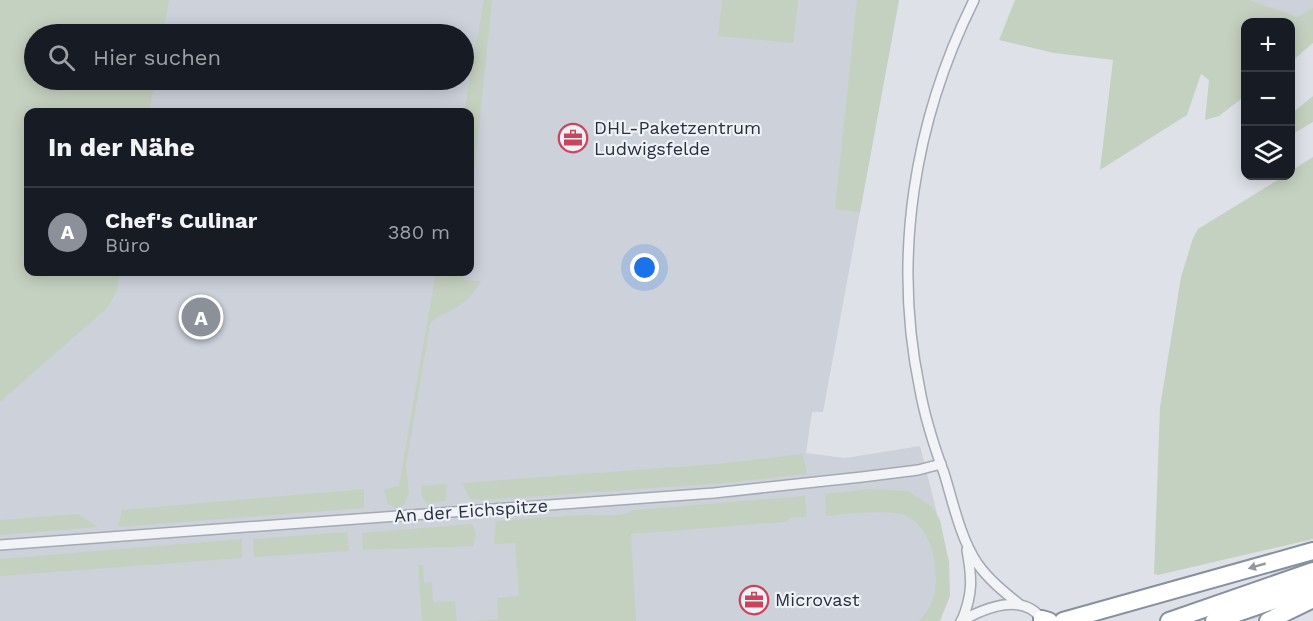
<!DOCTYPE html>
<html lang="de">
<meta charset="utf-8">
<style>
body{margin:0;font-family:"Work Sans",sans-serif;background:#20242c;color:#f1f3f6}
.controls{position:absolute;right:18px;top:18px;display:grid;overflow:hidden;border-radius:12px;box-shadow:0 3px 15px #0003}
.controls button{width:54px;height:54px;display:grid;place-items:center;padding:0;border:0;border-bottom:2px solid #363941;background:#171b24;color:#f1f3f6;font:30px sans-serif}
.you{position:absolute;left:645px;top:268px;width:21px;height:21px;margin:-15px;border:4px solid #fff;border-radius:50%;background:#1a73e8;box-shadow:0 0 0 9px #1a73e833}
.badge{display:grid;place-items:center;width:39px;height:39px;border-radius:50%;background:#8c9099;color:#fff;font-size:20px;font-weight:700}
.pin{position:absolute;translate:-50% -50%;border:3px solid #fff;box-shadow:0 2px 6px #0006}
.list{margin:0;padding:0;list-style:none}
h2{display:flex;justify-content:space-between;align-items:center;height:78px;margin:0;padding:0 24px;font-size:26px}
h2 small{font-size:20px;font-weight:400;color:#9ea1a6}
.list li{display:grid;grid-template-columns:39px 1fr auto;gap:18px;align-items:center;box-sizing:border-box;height:90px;padding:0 24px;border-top:2px solid #363941}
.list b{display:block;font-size:22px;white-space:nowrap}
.list p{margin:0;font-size:20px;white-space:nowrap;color:#9ea1a6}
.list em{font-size:20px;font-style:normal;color:#9ea1a6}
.icon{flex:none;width:33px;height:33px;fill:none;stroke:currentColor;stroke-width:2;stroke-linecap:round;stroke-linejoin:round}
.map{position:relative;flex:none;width:1313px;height:621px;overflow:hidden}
.search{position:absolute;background:#171b24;box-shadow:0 3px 15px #0003;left:24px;top:24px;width:450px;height:66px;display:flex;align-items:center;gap:15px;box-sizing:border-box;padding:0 21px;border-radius:33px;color:#9ea1a6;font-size:22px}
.panel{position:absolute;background:#171b24;box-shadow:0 3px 15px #0003;left:24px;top:108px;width:450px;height:168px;border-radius:12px}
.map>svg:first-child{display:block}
.built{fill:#ccd1da;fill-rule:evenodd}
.green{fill:#c5d1c0}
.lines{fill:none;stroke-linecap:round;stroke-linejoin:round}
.street-casing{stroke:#a4a9b2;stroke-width:12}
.highway-casing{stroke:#86909e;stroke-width:20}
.street{stroke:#f1f3f6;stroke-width:9}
.highway{stroke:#fff;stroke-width:16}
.oneway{fill:#94989e}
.labels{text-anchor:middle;stroke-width:4.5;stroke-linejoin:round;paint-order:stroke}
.poi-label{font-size:18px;fill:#28303e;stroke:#eef1f5;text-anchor:start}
.street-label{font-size:18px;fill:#28303e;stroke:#eef1f5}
</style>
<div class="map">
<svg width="1313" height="621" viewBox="0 0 1313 621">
<rect width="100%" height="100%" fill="#dee2e8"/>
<g class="built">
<path d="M0,0H899L823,412H812L806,453L845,458L920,446L941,529L937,621H0ZM34,34H464V80H34ZM28,112H470V272H28Z"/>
<polygon points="1250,0 1313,0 1313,21 1298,17"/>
</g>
<g class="green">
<polygon points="0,0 169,0 163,34 34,34 34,80 155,80 149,112 28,112 28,272 120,272 116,293 107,308 0,402"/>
<polygon points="484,0 492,0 470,214 470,112 464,112"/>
<polygon points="722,0 798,0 793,43 718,36"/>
<polygon points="857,0 899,0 860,212 835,209"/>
<polygon points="1015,0 1250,0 1298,17 1313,8 1313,43 1291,62 1290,22 1246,22 1245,96 1219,116 1205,120 1209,80 1201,74 1187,115 1100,170 1113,60 1054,53 999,40"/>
<polygon points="1313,96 1313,122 1291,135 1291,114"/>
<polygon points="1313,157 1313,539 1158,575 1154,574 1160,407 1181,277 1193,238 1198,229 1284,176 1290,176 1291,171"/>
<path d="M436,272H464L463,280L481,281C473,297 461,306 446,313C439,316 435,317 430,324L406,465L409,493L404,505L397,508L388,504L384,489L399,486Z"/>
<polygon points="803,454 807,474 724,483 482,500 470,499 462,483 717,464"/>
<polygon points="447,484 446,501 427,504 422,497 421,486"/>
<polygon points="364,489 364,508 118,527 122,510"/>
<path d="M870,489L908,491L931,506L940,520L949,562L950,596L940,621H919C923,616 928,611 930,606C944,580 933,522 901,514C883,510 846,514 826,516L825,494Z"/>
<path d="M805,496L807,517L790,518L784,522L631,534L636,621H470L498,619L497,598L519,596L515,543L494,544L496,521C525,519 553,516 582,515C600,514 617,519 634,510Z"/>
<polygon points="78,514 98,527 0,535 0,520"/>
<path d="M472,524L476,534L473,546C436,548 400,548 363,550L362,533Z"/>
<polygon points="347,532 349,551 254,557 253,539"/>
<polygon points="242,539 242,558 0,576 0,559"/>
<polygon points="418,565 423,565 424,583 432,582 433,602 455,601 457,621 422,621"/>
</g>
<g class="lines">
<g class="street-casing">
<g id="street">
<path d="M974,0C914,121 892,257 920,390C925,418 934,446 944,473C953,502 960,537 977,563C988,579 1004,592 1019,604"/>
<polyline points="0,545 714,493 862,477 918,470 941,464"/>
<path d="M962,620C973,594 972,578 967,550"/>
<path d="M961,621C985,608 1024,591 1043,621"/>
</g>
</g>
<g class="highway-casing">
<g id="highway">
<polyline points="1042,619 1049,621"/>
<polyline points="1063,621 1313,551"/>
<polyline points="1169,621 1313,571"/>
<polyline points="1214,621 1313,587"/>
<polyline points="1268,621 1313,599"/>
</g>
</g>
<use href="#street" class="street"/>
<use href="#highway" class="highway"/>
</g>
<defs><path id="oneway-solid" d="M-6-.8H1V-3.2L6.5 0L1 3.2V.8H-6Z" transform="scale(1.5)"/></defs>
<use class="oneway" href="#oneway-solid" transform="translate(1257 566) rotate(164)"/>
<defs>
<g id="office-ring" transform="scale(1.5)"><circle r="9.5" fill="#eef1f5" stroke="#cc445c" stroke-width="1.5"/><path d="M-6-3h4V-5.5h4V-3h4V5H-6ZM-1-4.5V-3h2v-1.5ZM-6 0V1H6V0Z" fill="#cc445c"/></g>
</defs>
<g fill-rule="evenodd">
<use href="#office-ring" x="573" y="138"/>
<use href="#office-ring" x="754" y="600"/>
</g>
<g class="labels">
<g class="poi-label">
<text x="594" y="134">DHL-Paketzentrum<tspan x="594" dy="21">Ludwigsfelde</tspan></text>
<text x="775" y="606">Microvast</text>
</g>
<g class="street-label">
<text transform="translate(471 511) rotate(-4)" y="6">An der Eichspitze</text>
</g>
</g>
</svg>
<div class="controls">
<button>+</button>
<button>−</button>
<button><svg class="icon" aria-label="layers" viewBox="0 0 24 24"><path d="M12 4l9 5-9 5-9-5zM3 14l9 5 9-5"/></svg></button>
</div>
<div class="you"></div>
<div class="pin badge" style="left:201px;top:317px">A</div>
<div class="search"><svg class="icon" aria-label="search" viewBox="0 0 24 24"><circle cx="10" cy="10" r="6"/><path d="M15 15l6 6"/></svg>Hier suchen</div>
<section class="panel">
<h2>In der Nähe<small></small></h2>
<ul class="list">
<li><span class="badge">A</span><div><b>Chef's Culinar</b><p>Büro</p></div><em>380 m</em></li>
</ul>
</section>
</div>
